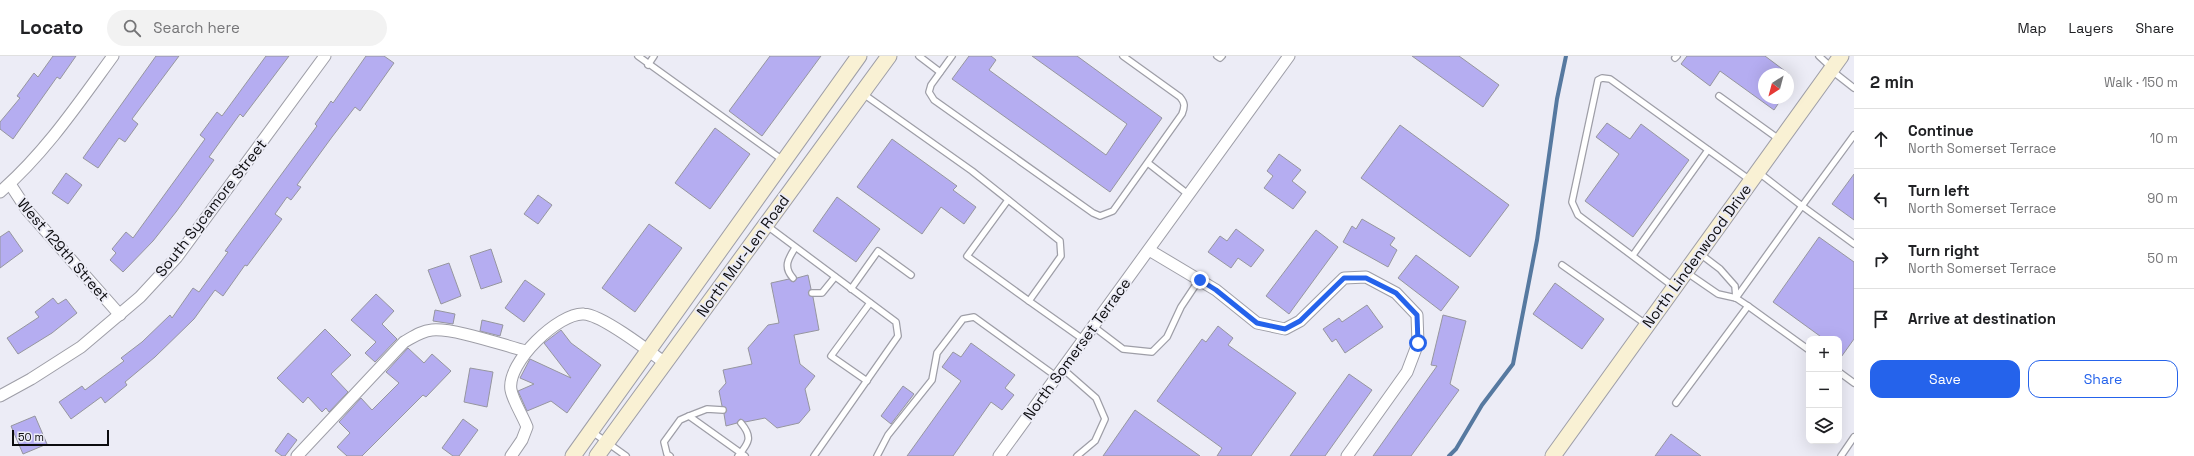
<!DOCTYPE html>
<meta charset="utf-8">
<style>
body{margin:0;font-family:"Space Grotesk",sans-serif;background:#f2f2f2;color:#202124}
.controls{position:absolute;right:12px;bottom:12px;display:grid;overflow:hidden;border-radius:8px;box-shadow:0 4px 16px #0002}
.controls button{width:36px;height:36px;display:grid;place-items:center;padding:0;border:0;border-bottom:1px solid #e0e0e0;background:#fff;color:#202124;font:20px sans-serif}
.compass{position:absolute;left:1758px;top:12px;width:36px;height:36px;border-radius:50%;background:#fff;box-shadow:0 4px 16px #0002;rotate:216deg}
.scale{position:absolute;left:12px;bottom:10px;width:97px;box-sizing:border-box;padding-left:4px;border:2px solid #0c0c0f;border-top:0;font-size:11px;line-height:14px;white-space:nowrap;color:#0c0c0f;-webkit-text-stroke:3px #ececf6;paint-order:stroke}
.stop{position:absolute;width:12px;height:12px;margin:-9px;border:3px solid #2563eb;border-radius:50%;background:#fff}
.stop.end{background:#2563eb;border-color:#fff;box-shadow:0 1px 4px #0008}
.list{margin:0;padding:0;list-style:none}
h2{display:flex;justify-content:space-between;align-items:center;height:52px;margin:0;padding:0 16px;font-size:17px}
h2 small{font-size:13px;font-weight:400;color:#757577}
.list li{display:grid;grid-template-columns:26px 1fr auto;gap:12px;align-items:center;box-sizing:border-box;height:60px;padding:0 16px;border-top:1px solid #e0e0e0}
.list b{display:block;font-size:15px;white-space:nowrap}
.list p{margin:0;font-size:13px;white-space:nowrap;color:#757577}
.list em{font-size:13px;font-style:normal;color:#757577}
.actions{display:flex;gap:8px;padding:12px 16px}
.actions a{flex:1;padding:9px 0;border:1px solid #2563eb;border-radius:12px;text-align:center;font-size:14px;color:#2563eb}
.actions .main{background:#2563eb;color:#fff}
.icon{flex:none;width:22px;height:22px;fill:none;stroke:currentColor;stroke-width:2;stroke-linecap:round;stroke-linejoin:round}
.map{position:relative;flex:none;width:1854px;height:400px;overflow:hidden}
header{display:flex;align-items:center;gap:24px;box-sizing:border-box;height:56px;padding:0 20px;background:#fff;border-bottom:1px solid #e0e0e0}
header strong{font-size:19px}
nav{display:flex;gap:22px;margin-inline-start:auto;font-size:14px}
.search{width:280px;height:36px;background:#f2f2f2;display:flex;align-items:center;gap:10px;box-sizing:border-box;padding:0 14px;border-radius:22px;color:#757577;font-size:15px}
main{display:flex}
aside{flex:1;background:#fff}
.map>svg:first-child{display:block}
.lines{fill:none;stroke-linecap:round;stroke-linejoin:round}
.stream{stroke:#5679a0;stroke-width:4}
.building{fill:#b5adf1;stroke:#96969f}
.lane-casing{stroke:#9e9ea7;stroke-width:8}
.street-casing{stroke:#9e9ea7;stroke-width:13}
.secondary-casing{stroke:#9e9ea7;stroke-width:17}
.lane{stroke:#fff;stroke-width:5.5}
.street{stroke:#fff;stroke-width:11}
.secondary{stroke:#f9f1d4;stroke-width:15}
.route{stroke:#2563eb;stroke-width:5}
.labels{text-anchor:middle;stroke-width:4;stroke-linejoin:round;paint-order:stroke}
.street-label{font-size:15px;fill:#0c0c0f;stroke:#ececf6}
</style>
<header>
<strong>Locato</strong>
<div class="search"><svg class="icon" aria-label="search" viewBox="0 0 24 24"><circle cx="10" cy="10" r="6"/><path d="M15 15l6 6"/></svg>Search here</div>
<nav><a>Map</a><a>Layers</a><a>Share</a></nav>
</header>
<main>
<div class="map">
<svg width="1854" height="400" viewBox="0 0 1854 400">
<rect width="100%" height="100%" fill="#ececf6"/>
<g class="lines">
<polyline class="stream" points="1449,400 1456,393 1482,349 1513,308 1537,184 1557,43 1566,0"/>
</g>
<g class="building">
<polygon points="53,0 76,0 60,23 57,21 13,83 0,73 0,66 20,42 17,40 34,17 38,21"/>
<polygon points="156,0 179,0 132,63 138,68 125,86 119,82 98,112 83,102"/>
<polygon points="266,0 289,0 243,61 240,58 209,101 214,104 176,156 153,185 123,216 110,204 116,197 112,193 126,176 133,182 205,83 200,79 217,56 222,60"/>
<polygon points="366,0 384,0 394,7 360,55 355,51 332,81 297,129 301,131 291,144 287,141 275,158 282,163 247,210 245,209 223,240 215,234 194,263 155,301 125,326 127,329 105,347 101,341 71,363 59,346 82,330 85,334 124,305 121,302 142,286 170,259 172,262 193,232 199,236 228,196 225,195 317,70 315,68 331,45 333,47"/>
<polygon points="770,0 821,0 762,80 729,55"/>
<polygon points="969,0 991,0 996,4 989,14 1106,99 1127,68 1032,0 1077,0 1162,62 1110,136 952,23"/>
<polygon points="1412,0 1459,0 1499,29 1483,51"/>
<polygon points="1687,0 1765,0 1789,18 1764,18 1764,42 1782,42 1774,54 1720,15 1710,30 1681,8"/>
<polygon points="1607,67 1630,83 1641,68 1689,104 1633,181 1585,145 1619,98 1596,81"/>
<polygon points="1400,69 1509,149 1470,201 1361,122"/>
<polygon points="715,72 750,98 710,153 675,127"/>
<polygon points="892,83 957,130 953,134 976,151 964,168 941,151 922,178 857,131"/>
<polygon points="1279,98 1301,114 1292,125 1306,136 1293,153 1264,132 1273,120 1267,115"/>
<polygon points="66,117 82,129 68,148 52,137"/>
<polygon points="1854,118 1854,164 1832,148"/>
<polygon points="538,139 552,149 538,168 524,158"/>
<polygon points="837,141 880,173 856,206 813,175"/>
<polygon points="1362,163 1395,182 1390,189 1397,194 1388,211 1343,186 1352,170 1356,173"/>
<polygon points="649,168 682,192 635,256 602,232"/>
<polygon points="1236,173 1264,194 1251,211 1238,202 1231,212 1208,196 1220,180 1227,185"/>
<polygon points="1316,174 1338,191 1289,258 1266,240"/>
<polygon points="9,175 23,195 0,212 0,181"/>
<polygon points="1819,181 1854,206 1854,283 1839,304 1839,283 1824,283 1773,246"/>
<polygon points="491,193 502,226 481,233 470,200"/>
<polygon points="1416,199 1459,231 1441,255 1398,222"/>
<polygon points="449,207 461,240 441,248 428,214"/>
<polygon points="808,219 811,233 808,237 813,241 819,274 794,279 800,308 815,320 805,333 810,354 799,367 777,372 765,362 745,366 740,363 737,367 726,370 724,358 727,354 722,350 719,335 726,327 723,314 752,308 748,292 768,269 779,267 771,227 789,223 794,226 797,222"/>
<polygon points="525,224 545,238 524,266 505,252"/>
<polygon points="1555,227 1604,263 1582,293 1533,258"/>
<polygon points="376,238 394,255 382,268 397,283 375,306 365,297 376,286 351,264"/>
<polygon points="53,242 58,248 66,243 77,257 52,277 18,298 7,282 39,261 35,256"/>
<polygon points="1367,249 1383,271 1345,297 1336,283 1332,286 1323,273 1339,262 1342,266"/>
<polygon points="435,254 455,258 453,268 433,265"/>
<polygon points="1443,259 1466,265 1450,328 1459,334 1411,400 1373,400 1437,310 1431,309"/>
<polygon points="482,264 503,269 500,280 480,275"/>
<polygon points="1218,270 1233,282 1228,289 1296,337 1251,400 1217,400 1222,392 1157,345 1202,283 1206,286"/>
<polygon points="325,273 351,299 331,318 348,336 329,356 326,352 322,356 308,341 303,347 277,322"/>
<polygon points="561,274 571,287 601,309 567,357 551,345 527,355 518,335 534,328 520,322 530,303 571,322 544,287"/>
<polygon points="971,287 1015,319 1005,332 1014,339 1002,354 991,346 953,400 907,400 961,325 942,311 953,296 961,301"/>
<polygon points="408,292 424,307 432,298 451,315 426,341 423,339 362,400 347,400 337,391 350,377 339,366 361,342 372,354 399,327 386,316"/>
<polygon points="470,312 493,316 487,351 464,346"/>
<polygon points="1349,318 1372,334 1325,400 1290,400"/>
<polygon points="903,330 914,338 891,368 881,360"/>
<polygon points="1135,354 1200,400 1103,400"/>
<polygon points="35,360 47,388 23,398 11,370"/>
<polygon points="463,363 478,374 459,400 453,400 442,392"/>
<polygon points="288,377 297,384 285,400 282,400 275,395"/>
<polygon points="1671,378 1701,400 1655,400"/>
</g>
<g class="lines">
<g class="lane-casing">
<g id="lane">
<polyline points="638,0 784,105"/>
<polyline points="919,0 940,16"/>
<path d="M952,0L931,29L929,36L934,44L1093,157L1100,160L1113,155L1182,58C1185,50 1185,47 1180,41L1123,0"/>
<polyline points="1217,0 1220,2 1222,0"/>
<polyline points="1819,0 1832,12"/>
<polyline points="1675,2 1677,0"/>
<polyline points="648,9 654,0"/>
<polyline points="1831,14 1854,32"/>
<polyline points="862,37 972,115 1060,185 1061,200 1029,245 1084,284"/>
<polyline points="1719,40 1780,84"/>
<polyline points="1148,107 1189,139"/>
<polyline points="1758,116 1802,150 1854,79"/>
<polyline points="1008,144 967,200 1029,245"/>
<polyline points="766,169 896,266 898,280 814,400"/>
<polyline points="1699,197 1720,213 1735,230 1736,242"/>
<polyline points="1633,199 1708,94"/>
<polyline points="1562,209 1647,269"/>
<polyline points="1686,216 1718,238 1736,242 1748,250 1809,294"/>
<path d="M793,222C783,211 788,203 795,192"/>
<polyline points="1674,231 1578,159 1572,146 1598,24 1602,22 1610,23 1750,124"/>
<polyline points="851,233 878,195 911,219"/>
<polyline points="812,237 822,237 835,221"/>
<polyline points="1736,242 1802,150 1854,188"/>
<polyline points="1094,271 1123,293 1152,296 1167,281 1181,251 1199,224"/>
<polyline points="1063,313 1096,342 1105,363 1095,385 1077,400"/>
<polyline points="1839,316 1854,327"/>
<polyline points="867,325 831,300 870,247"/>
<polyline points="1676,347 1748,250"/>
<polyline points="689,360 707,353 723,354"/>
<polyline points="591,375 626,400"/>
<polyline points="670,400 667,398 664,386 680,364 689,360 745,400"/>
<path d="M738,400C749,387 753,381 741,367"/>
<polyline points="877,400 888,379 932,324 937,297 963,263 974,261 1057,321"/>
<polyline points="1841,400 1854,381"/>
</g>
</g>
<g class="street-casing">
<g id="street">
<polyline points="10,128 27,154 120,259"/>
<path d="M0,136C45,97 78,48 113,0"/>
<polyline points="1149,194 1216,234 1257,267 1285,273 1300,265 1344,222 1366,221 1396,237 1417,259 1418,287 1407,316 1347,400"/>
<polyline points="0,340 31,323 81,291 140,241 177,201 325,0"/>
<path d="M297,400L404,286C413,281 421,275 432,274C455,272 502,289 526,295"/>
<path d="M511,400L522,384L527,371C523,360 513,345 511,334C506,307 559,256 584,258C602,259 649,295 665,307"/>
<polyline points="999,400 1289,0"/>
</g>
</g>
<g class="secondary-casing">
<g id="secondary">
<polyline points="573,400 859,0"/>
<polyline points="597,400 889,0"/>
<polyline points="1553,400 1841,0"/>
</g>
</g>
<use href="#lane" class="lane"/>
<use href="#street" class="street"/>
<use href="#secondary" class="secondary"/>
</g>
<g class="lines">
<polyline class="route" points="1200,224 1216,234 1257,267 1285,273 1300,265 1344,222 1366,222 1396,237 1417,259 1418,287"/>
</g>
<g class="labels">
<g class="street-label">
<text transform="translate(211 152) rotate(-52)" y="5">South Sycamore Street</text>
<text transform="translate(63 194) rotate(49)" y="5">West 129th Street</text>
<text transform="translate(743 200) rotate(-54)" y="5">North Mur-Len Road</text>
<text transform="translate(1697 200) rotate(-54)" y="5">North Lindenwood Drive</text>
<text transform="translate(1077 293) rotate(-54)" y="5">North Somerset Terrace</text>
</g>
</g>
</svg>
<div class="controls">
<button>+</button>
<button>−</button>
<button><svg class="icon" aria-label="layers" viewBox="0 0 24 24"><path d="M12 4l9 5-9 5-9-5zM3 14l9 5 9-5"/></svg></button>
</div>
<svg class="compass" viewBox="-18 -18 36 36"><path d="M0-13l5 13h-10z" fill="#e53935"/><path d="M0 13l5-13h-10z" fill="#757577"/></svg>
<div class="scale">50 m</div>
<div class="stop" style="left:1418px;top:287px"></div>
<div class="stop end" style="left:1200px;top:224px"></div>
</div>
<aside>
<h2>2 min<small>Walk · 150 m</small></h2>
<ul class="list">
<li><svg class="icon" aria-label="ahead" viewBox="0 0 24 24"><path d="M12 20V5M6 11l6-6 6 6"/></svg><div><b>Continue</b><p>North Somerset Terrace</p></div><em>10 m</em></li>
<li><svg class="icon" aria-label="left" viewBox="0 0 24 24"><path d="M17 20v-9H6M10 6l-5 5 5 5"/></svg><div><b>Turn left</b><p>North Somerset Terrace</p></div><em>90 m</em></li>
<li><svg class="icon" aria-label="right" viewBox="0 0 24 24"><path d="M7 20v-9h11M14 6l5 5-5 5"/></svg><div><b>Turn right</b><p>North Somerset Terrace</p></div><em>50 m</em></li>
<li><svg class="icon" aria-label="arrive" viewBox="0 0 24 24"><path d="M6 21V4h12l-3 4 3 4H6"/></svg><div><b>Arrive at destination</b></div></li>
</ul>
<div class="actions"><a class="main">Save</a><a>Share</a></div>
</aside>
</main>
